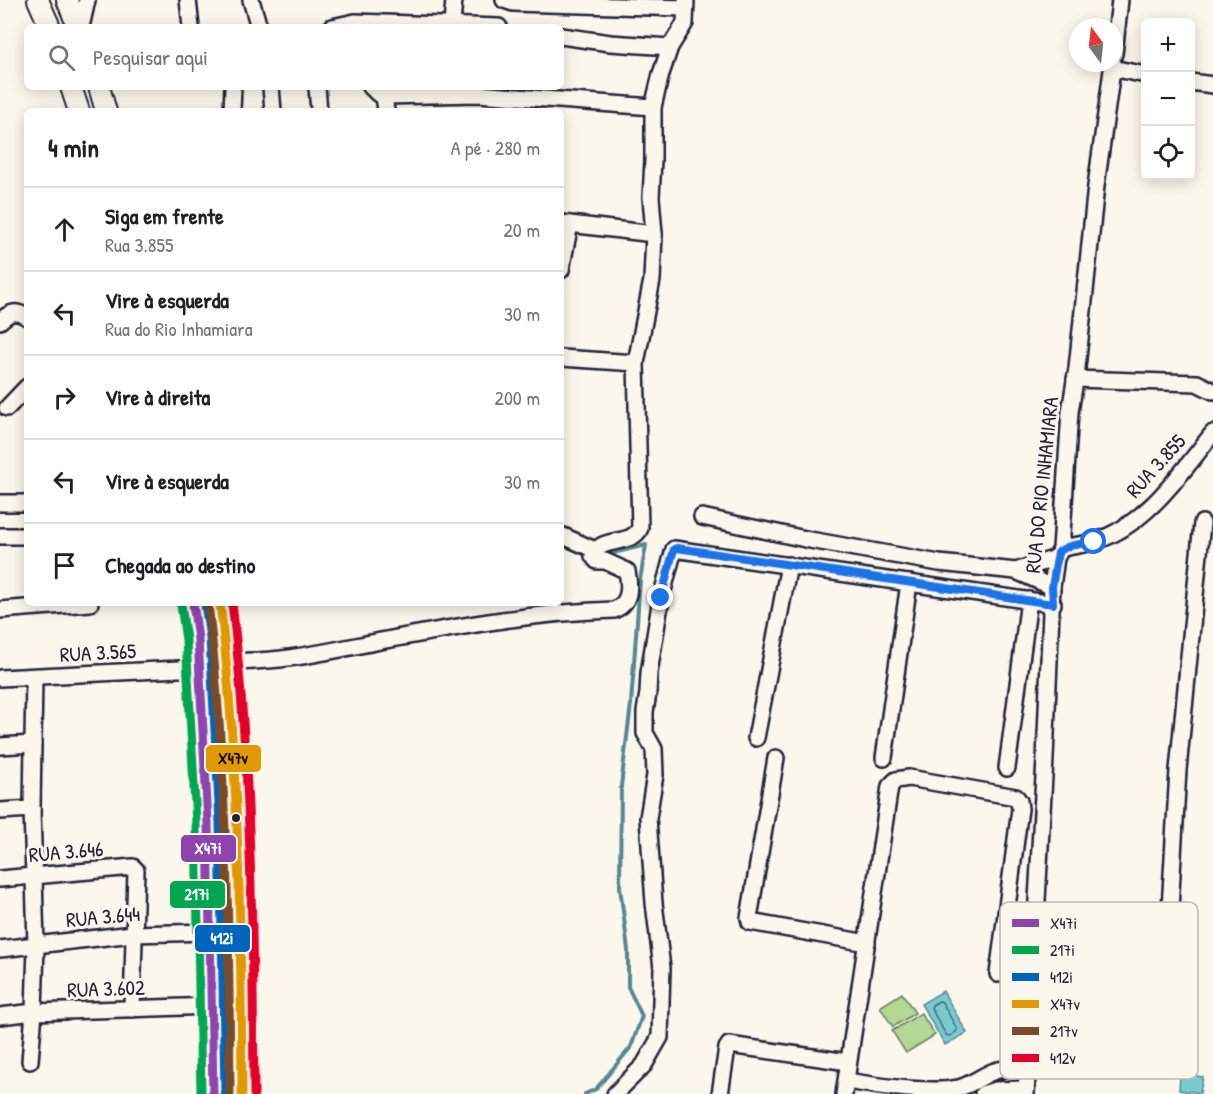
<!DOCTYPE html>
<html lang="pt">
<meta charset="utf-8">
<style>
body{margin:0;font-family:"Patrick Hand",sans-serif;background:#f6f6f6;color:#202124}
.controls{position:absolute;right:18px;top:18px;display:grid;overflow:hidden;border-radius:9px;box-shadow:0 3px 15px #0003}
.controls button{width:54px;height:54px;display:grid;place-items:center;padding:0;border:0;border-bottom:2px solid #e0e0e0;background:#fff;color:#202124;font:30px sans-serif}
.compass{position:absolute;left:1069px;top:18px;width:54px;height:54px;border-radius:50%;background:#fff;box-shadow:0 3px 15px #0003;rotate:345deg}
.stop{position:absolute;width:18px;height:18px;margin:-14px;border:4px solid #1a73e8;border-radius:50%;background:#fff}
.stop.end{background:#1a73e8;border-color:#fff;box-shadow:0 2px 6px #0008}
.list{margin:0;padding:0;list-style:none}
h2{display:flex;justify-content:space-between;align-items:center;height:78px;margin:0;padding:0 24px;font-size:26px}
h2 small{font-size:20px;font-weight:400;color:#757577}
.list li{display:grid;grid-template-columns:39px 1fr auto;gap:18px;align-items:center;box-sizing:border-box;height:84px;padding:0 24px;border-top:2px solid #e0e0e0}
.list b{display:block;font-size:22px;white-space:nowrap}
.list p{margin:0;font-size:20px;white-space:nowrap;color:#757577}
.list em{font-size:20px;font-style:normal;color:#757577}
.icon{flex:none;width:33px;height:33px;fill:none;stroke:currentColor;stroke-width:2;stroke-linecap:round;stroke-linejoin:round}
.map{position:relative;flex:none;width:1213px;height:1094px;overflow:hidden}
.search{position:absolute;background:#fff;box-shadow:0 3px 15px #0003;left:24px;top:24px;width:540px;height:66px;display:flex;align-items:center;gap:15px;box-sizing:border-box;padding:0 21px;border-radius:9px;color:#757577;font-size:22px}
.panel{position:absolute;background:#fff;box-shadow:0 3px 15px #0003;left:24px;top:108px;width:540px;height:498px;border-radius:9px}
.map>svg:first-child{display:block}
.green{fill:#b2d894;stroke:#6a7d68;stroke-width:1.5}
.water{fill:#79cad0;stroke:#568794;stroke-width:1.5}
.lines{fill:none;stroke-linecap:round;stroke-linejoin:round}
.shore{stroke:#456577;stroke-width:1.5}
.stream{stroke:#568794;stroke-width:4}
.minor-casing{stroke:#22223b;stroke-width:20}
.major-casing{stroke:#22223b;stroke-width:24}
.minor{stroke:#fbf7ec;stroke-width:15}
.major{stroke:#fbf7ec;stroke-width:20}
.bus-1-casing{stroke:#fbf7ec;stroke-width:14}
.bus-2-casing{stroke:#fbf7ec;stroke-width:14}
.bus-3-casing{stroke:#fbf7ec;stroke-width:14}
.bus-4-casing{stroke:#fbf7ec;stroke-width:14}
.bus-5-casing{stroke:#fbf7ec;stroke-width:14}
.bus-6-casing{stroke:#fbf7ec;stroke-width:14}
.bus-1{stroke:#8e44ad;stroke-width:9}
.bus-2{stroke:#00a651;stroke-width:9}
.bus-3{stroke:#0065bd;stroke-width:9}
.bus-4{stroke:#e29906;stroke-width:9}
.bus-5{stroke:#7a4b2a;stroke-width:9}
.bus-6{stroke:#e4002b;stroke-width:9}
.route{stroke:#1a73e8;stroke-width:8}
.bus-dot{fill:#22223b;stroke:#fbf7ec;stroke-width:2}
.labels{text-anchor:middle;stroke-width:6;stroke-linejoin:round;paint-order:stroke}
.street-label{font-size:21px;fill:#22223b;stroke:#fbf7ec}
.key{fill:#fbf7ec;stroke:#bab7b7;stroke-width:1.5}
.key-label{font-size:16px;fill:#22223b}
.line-badge{stroke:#fbf7ec;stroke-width:2}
.badge-label{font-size:16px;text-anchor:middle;font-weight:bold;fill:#fff}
.pale-badge-label{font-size:16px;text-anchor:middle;font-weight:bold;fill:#111}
</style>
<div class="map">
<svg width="1213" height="1094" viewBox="0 0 1213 1094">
<rect width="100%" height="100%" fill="#fbf7ec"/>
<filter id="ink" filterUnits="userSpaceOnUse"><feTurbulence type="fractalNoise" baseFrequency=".0167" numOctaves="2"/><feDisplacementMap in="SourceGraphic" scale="12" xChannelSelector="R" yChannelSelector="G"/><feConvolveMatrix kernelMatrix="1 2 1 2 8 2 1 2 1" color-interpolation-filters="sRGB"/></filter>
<g filter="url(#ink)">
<g class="green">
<polygon points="207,640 215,641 217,645 227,822 237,1094 219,1094"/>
<polygon points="902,993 915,1013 893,1027 880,1007"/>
<polygon points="921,1013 935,1035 906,1053 892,1031"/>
</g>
<g class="water">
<polygon points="943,991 967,1033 945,1045 921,1004"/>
<polygon points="1180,1073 1203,1077 1200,1093 1179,1090"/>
</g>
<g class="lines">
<polygon class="shore" points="939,1001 942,1002 957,1029 956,1032 950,1036 946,1035 931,1008 932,1005"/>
<polyline class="stream" points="585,1094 596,1089 631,1047 642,1016 628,987 628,950 620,887 621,786 631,704 640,580 646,545 605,555"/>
<g class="minor-casing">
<g id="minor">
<polyline points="188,0 191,27"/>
<polyline points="251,0 259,27"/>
<polyline points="504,0 513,3 685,8"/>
<polyline points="452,24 454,0"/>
<polyline points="81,27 87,0"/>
<polyline points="332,27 355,22 499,27"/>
<polyline points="561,36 610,43 670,47"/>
<polyline points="1114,54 1120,0"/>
<polyline points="1112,68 1146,75"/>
<polyline points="1190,82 1213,85"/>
<polyline points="271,87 273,111"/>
<polyline points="317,87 319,111"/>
<polyline points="371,87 377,93 384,96 478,94 653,107"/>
<polyline points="384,96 386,111"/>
<polyline points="232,111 233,87"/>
<polyline points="561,223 654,234"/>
<polyline points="561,270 570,224"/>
<path d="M0,321C10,312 15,310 27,317"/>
<polyline points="561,358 636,363"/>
<polyline points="1075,379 1197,383 1213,391"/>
<polyline points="7,408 27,387"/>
<polyline points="0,503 27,503"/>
<polyline points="702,517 810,540 939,563 1016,571 1052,587"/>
<polyline points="561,535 595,550"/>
<polyline points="0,536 27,536"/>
<path d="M1061,549C1072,545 1083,545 1093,542C1146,526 1180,474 1213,433"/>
<polyline points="1016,571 1056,558"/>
<polyline points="0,610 90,603"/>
<path d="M226,661C280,664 333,650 386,640C461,626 537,612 614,610C631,603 630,587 627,571L605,561H597L593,556C600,535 632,547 640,528L636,363L652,280L654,234L651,197L653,160V107L661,74L670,47L685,23L686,0"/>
<polyline points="0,678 199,668"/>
<polyline points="756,738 789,565"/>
<polyline points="0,746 33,744"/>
<polyline points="776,758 749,918 750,922 867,943"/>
<polyline points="884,758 909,583"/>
<polyline points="1007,768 1029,600"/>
<polyline points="0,811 32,809"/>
<polyline points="0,879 133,867 136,870 132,1009"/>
<polyline points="1035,948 1156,955 1164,951 1168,944 1178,770 1202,523"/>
<polyline points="0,949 133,934 210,932"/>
<polyline points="0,1016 34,1012 213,1006"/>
<polyline points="30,1061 34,1012 36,945 32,809 34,677"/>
<path d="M847,1081C877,1086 928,1094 958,1088C972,1085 982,1075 995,1071C1006,1067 1016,1068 1027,1068"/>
<polyline points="615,1094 644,1065 660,1037 662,968 654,903 648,818 655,775 654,749 645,733 645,712 648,693 649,673 661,598 674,549 1053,604"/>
<polyline points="720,1094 727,1048 729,1045 848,1062"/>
<polyline points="844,1094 890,786 896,780 909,778 1016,797 1019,801 1020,809 998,974"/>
<polyline points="983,1094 996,1090 1026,1089"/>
<polyline points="1026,1094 1045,759 1052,587 1056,558 1061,549 1070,412 1077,368 1096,186 1113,63"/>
</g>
</g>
<g class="major-casing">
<g id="major">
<polyline points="38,0 50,27"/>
<polyline points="67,0 78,27"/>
<polyline points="71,87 79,111"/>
<polyline points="99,87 106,111"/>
<polyline points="193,603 198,639 208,823 213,1094"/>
<path d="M220,603C230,680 233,757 236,835C239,921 242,1007 242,1094"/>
</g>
</g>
<use href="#minor" class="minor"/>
<use href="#major" class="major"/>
<g class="bus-1-casing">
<polyline id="bus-1" points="193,603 198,639 208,823 213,1094"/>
</g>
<g class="bus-2-casing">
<polyline id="bus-2" points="181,605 186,640 196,823 201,1094"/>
</g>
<g class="bus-3-casing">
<polyline id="bus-3" points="205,603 210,638 220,822 225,1094"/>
</g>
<g class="bus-4-casing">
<path id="bus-4" d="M220,603C239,764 241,932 242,1094"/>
</g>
<g class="bus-5-casing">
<path id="bus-5" d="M208,604C227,765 229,932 230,1094"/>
</g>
<g class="bus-6-casing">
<path id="bus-6" d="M232,603C251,764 253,932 254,1094"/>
</g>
<use href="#bus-1" class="bus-1"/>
<use href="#bus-2" class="bus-2"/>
<use href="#bus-3" class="bus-3"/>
<use href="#bus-4" class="bus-4"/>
<use href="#bus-5" class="bus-5"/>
<use href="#bus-6" class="bus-6"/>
</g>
</g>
<g class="lines" filter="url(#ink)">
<path class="route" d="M661,598L674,549L677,548L1053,604L1052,587L1058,553C1066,544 1082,544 1094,542"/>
</g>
<circle class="bus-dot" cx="236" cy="818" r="5"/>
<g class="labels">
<g class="street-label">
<text transform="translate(1156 466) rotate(-48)" y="7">RUA 3.855</text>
<text transform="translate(1042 485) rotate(-84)" y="7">RUA DO RIO INHAMIARA</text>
<text transform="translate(98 653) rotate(-3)" y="7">RUA 3.565</text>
<text transform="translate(66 852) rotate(-5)" y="7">RUA 3.646</text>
<text transform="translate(103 917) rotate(-5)" y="7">RUA 3.644</text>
<text transform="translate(106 989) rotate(-2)" y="7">RUA 3.602</text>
</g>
</g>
<rect x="1000" y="902" width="198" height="177" rx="9" class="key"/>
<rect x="1012" y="919" width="27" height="8" fill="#8e44ad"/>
<rect x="1012" y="946" width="27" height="8" fill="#00a651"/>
<rect x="1012" y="973" width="27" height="8" fill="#0065bd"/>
<rect x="1012" y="1000" width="27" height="8" fill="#e29906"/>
<rect x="1012" y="1027" width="27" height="8" fill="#7a4b2a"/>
<rect x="1012" y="1054" width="27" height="8" fill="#e4002b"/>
<g class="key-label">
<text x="1050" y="929">X47i</text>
<text x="1050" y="956">217i</text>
<text x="1050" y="983">412i</text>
<text x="1050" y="1010">X47v</text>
<text x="1050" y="1037">217v</text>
<text x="1050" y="1064">412v</text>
</g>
<g class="line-badge">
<rect x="205" y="744" width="57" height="29" rx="6" fill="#e29906"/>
<rect x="180" y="834" width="57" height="29" rx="6" fill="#8e44ad"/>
<rect x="169" y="880" width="57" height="29" rx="6" fill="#00a651"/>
<rect x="194" y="924" width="57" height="29" rx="6" fill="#0065bd"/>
</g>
<g class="badge-label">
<text x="208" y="854">X47i</text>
<text x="197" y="900">217i</text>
<text x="222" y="944">412i</text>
</g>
<g class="pale-badge-label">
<text x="233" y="764">X47v</text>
</g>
</svg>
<div class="controls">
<button>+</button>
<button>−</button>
<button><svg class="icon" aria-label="locate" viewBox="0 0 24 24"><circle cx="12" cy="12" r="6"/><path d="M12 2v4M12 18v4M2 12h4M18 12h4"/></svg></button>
</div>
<svg class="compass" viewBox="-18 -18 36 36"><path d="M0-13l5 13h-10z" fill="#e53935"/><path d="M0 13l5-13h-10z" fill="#757577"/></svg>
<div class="stop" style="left:1094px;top:542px"></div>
<div class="stop end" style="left:661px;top:598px"></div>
<div class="search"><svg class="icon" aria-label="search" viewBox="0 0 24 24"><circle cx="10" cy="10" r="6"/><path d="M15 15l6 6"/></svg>Pesquisar aqui</div>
<section class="panel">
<h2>4 min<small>A pé · 280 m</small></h2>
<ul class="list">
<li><svg class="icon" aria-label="ahead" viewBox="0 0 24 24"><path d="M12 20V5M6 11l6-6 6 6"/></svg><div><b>Siga em frente</b><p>Rua 3.855</p></div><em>20 m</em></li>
<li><svg class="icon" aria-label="left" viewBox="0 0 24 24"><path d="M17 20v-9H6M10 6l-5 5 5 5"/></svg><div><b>Vire à esquerda</b><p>Rua do Rio Inhamiara</p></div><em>30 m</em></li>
<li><svg class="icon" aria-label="right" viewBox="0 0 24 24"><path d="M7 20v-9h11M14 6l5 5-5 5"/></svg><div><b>Vire à direita</b></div><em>200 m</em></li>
<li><svg class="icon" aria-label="left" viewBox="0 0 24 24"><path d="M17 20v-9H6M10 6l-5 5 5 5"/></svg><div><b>Vire à esquerda</b></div><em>30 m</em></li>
<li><svg class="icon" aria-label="arrive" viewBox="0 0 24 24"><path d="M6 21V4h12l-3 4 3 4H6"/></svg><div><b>Chegada ao destino</b></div></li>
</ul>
</section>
</div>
